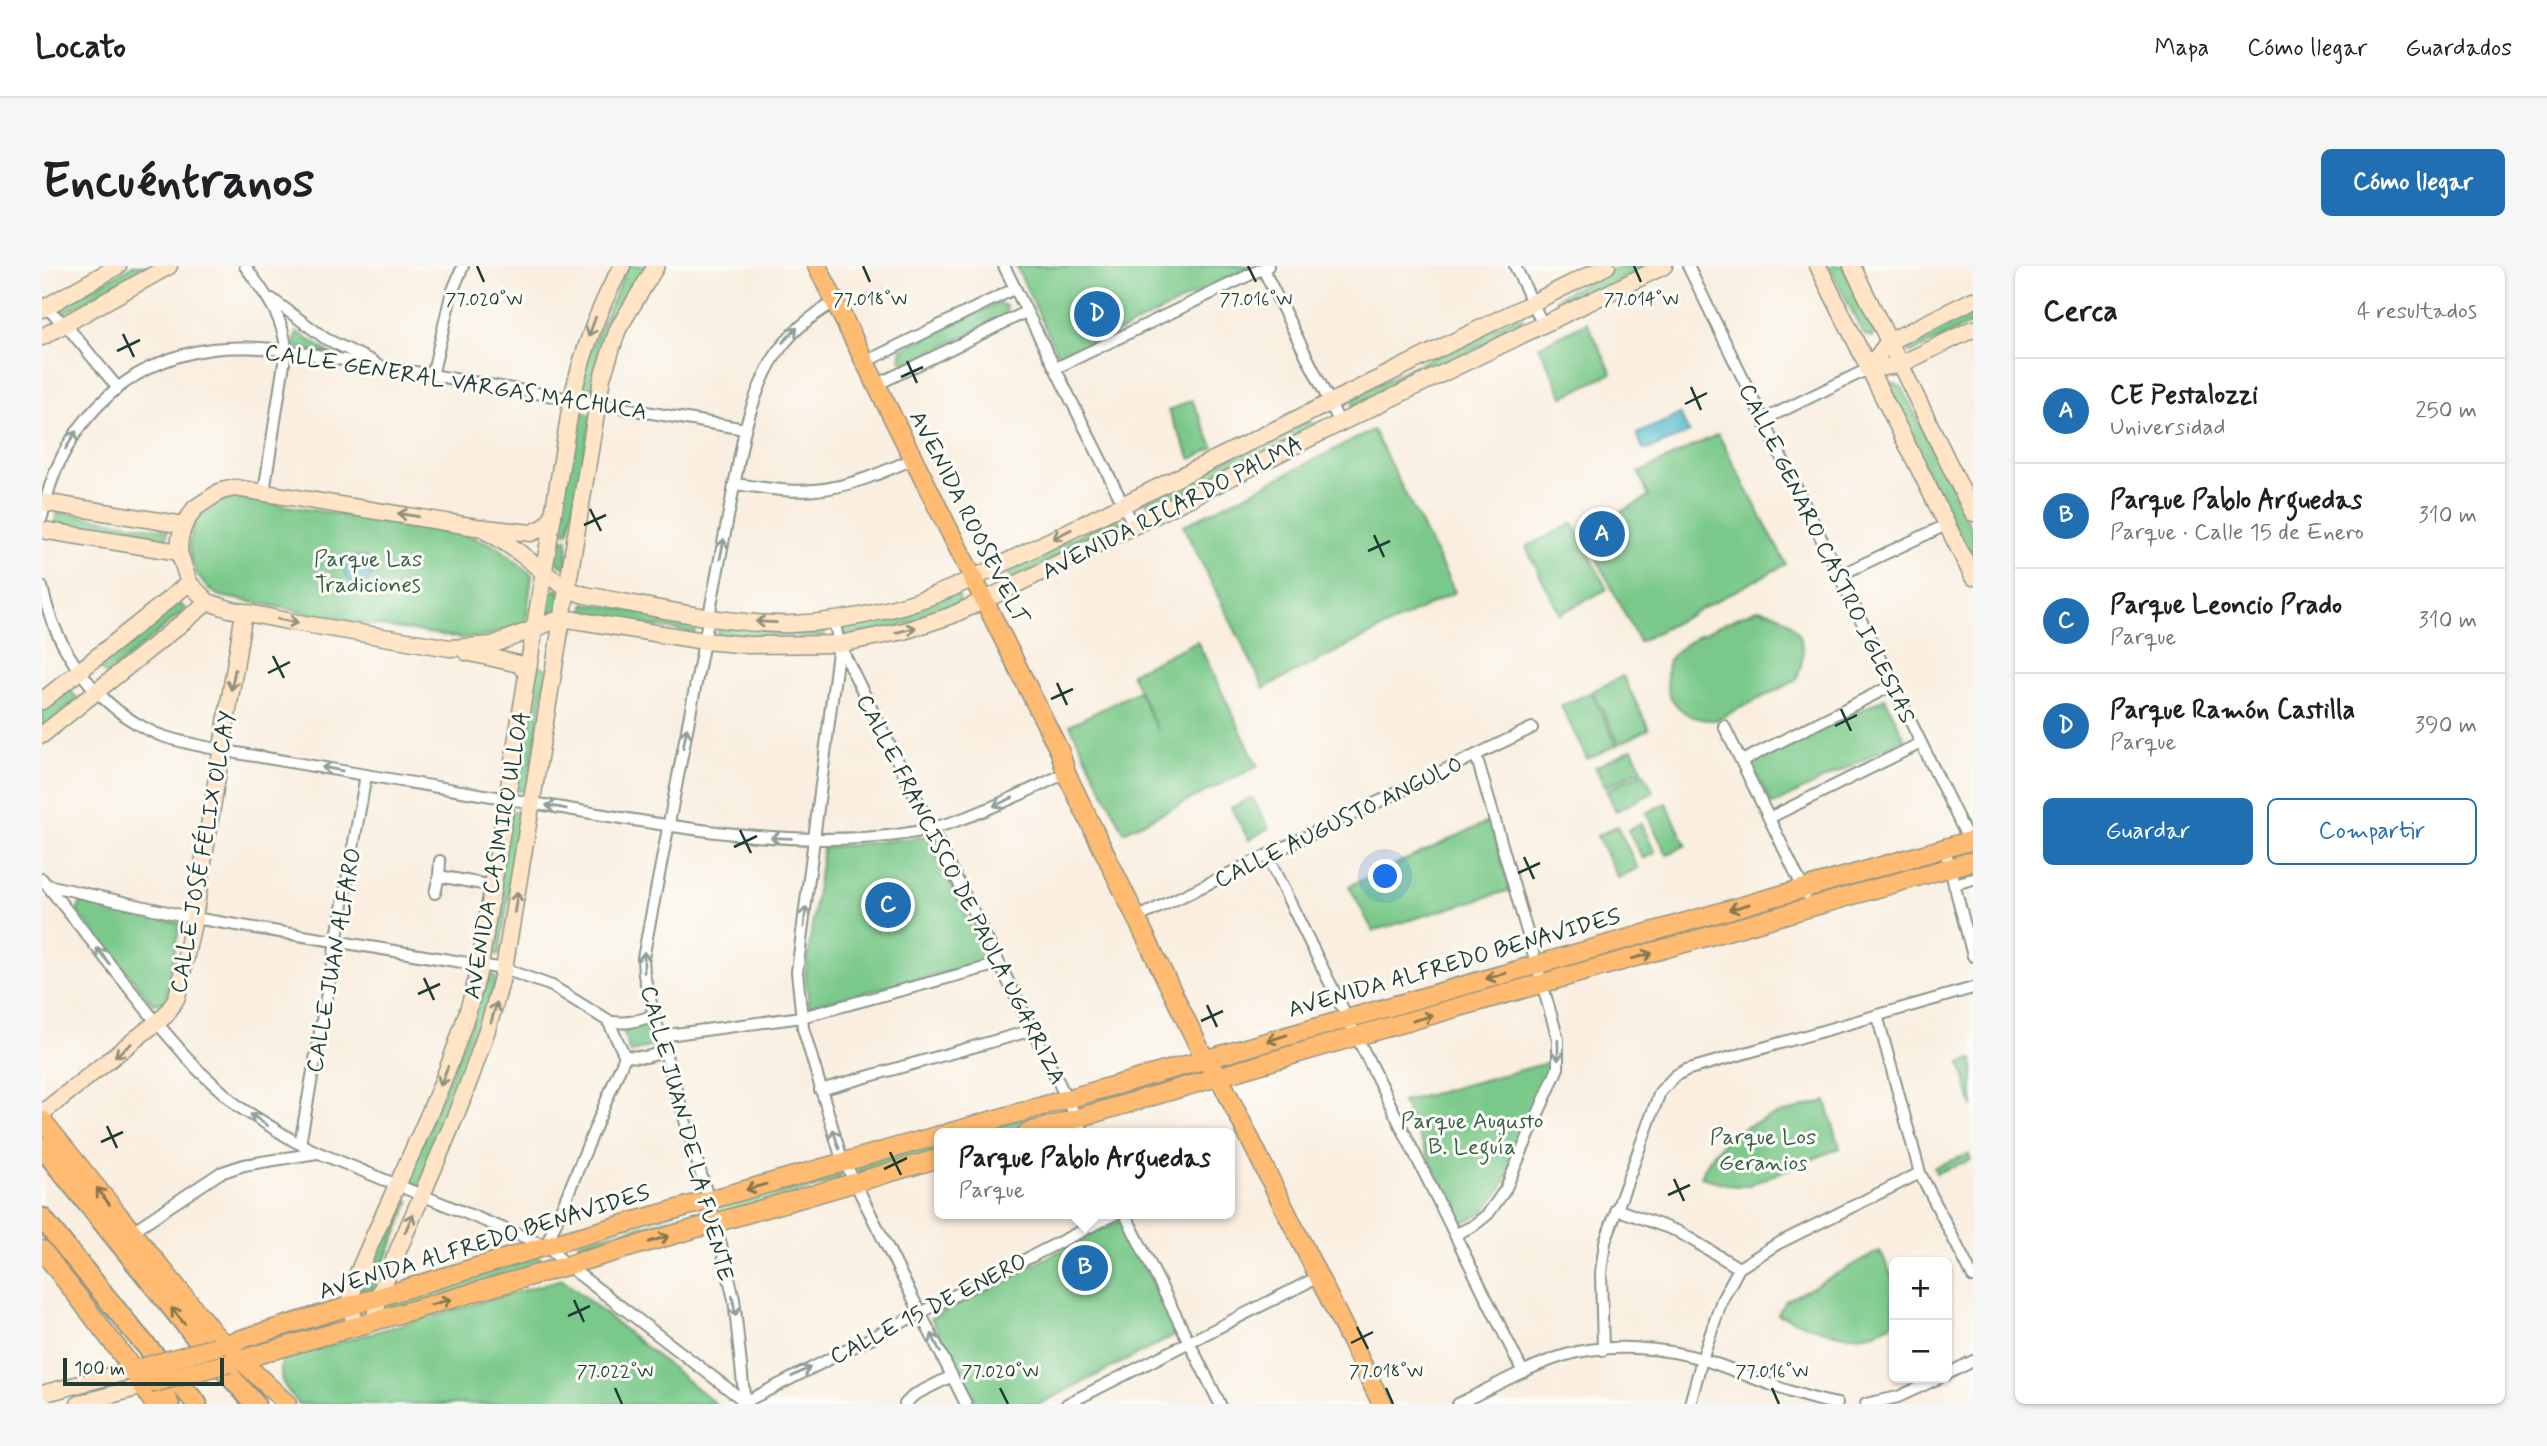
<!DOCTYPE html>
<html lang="es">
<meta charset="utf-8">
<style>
body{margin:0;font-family:Mynerve,sans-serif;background:#f6f6f6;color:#202124}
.controls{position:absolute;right:21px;bottom:21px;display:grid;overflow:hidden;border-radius:10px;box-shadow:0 2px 5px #0004}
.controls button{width:63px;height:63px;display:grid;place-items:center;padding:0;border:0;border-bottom:2px solid #e0e0e0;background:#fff;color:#202124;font:35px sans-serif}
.scale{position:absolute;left:21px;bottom:18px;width:161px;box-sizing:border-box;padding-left:7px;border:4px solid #1f3d34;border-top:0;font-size:19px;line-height:24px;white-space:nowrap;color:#1f3d34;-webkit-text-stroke:5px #fdfcf7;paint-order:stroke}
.you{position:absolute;left:1344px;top:611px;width:24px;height:24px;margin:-18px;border:5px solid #fff;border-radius:50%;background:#1a73e8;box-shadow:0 0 0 10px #1a73e833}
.badge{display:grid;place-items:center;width:46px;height:46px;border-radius:50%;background:#1f6fb2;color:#fff;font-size:23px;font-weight:700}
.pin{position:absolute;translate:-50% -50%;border:4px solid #fff;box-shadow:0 2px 7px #0006}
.popup{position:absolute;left:892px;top:862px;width:301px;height:91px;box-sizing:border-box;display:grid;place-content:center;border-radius:10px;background:#fff;filter:drop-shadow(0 2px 5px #0005);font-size:23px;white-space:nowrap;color:#757577}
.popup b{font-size:26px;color:#202124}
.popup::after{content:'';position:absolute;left:50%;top:100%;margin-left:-14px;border:14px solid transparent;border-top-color:#fff}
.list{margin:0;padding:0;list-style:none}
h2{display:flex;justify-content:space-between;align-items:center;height:91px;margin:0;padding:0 28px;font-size:30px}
h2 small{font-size:23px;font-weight:400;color:#757577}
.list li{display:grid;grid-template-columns:46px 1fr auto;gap:21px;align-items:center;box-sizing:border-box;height:105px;padding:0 28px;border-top:2px solid #e0e0e0}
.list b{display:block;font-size:26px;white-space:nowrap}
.list p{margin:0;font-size:23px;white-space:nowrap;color:#757577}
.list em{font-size:23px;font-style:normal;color:#757577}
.actions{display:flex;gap:14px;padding:21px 28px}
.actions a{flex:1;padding:16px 0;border:2px solid #1f6fb2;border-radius:10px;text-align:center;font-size:24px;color:#1f6fb2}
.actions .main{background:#1f6fb2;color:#fff}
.map{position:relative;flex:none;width:1931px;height:1138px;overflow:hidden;border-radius:10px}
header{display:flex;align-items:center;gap:42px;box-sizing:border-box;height:98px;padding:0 35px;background:#fff;border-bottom:2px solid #e0e0e0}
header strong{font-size:33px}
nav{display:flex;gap:38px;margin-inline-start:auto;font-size:24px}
.intro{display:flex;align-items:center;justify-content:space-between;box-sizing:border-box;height:168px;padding:0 42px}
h1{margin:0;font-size:49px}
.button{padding:18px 32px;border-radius:10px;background:#1f6fb2;color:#fff;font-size:24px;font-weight:700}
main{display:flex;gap:42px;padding:0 42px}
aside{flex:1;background:#fff;border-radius:10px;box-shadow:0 2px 5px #0004}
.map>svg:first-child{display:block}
.green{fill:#7ac98a;stroke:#4c835f;stroke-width:2}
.water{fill:#4eb8cb;stroke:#367a80;stroke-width:2}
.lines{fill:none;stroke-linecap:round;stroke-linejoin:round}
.street-casing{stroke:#8c968a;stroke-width:14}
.secondary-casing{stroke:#8c968a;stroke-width:19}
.primary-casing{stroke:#8c968a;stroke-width:21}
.highway-casing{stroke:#8c968a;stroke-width:23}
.street{stroke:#fff;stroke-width:10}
.secondary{stroke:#ffe4c6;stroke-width:16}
.primary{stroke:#ffbb71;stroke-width:18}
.highway{stroke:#ffbb71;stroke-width:19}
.primary-bridge-casing{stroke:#8c968a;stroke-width:21;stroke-linecap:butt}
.primary-bridge{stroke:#ffbb71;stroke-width:18}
.oneway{stroke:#8f907d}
.oneway2{stroke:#8f9e9a}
.oneway3{stroke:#84764f}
.ticks{fill:none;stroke:#1f3d34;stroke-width:2.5}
.labels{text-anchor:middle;stroke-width:6;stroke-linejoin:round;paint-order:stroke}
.street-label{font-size:23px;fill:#1f3d34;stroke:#fdfcf7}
.park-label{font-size:23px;fill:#36604a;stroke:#fdfcf7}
.ticks-label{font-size:18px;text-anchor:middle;fill:#1f3d34;stroke:#fdfcf7;stroke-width:6;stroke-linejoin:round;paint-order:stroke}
</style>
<header>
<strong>Locato</strong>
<nav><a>Mapa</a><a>Cómo llegar</a><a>Guardados</a></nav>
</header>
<div class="intro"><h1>Encuéntranos</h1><a class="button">Cómo llegar</a></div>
<main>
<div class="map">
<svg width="1931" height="1138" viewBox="0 0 1931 1138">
<rect width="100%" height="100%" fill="#fdfcf7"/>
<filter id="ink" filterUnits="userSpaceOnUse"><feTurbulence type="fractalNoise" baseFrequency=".0143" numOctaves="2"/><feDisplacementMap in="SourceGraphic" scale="14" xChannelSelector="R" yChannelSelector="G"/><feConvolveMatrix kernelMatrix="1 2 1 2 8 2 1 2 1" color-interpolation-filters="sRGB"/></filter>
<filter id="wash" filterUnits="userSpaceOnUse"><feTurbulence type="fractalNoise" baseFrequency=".00686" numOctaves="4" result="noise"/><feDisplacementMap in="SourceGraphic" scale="28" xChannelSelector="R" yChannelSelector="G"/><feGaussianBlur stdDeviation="1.57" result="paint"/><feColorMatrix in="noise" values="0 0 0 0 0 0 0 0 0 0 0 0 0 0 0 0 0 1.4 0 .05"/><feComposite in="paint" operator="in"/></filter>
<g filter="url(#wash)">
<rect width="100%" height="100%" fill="#f9eedf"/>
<g class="green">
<polygon points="90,0 109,0 18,49 12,44"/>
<path d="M586,0H606C579,38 567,80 553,124L536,121L542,97Z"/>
<polygon points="974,0 1210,0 1019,95"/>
<polygon points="1578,0 1607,0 1521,42 1511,42 1515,31"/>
<polygon points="1787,0 1802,0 1833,63 1830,71 1822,69"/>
<polygon points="956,37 964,40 965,49 868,97 863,97 858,93 860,83"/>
<polygon points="1931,44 1931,57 1868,88 1862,76"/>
<polygon points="1481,51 1475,63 1310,141 1313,129 1469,53"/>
<polygon points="1545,56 1570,107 1521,131 1497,80"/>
<polygon points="255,66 291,89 252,81"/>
<polygon points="1851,117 1860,121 1931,266 1931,298 1845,127"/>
<polygon points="1150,134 1172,182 1149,193 1126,145"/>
<polygon points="532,146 550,148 527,266 516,264"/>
<polygon points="1263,155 1271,157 1272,162 1111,243 1105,237 1105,232"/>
<polygon points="1331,164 1413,326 1222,422 1141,260"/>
<polygon points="1676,168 1744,298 1597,376 1541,265 1607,231 1597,207"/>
<path d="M192,231L428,270L455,280L490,309L484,356L443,371L418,372L313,356L178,330C147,315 134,266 166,242C174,237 183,234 192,231Z"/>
<polygon points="15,246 126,264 123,277 12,260"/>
<polygon points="1075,250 1079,259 971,313 968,312 966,303"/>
<polygon points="1531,257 1565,323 1518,348 1484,281"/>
<polygon points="512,269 518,273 526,273 525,303 510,293"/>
<polygon points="516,323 518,326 518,344 503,352 500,348 504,328"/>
<polygon points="914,327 918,332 916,341 852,363 804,369 801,366 801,359"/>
<polygon points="135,336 144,343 65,409 56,401"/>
<polygon points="543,337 655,355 653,367 541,349"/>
<path d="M1715,343C1754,346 1772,381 1753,415L1674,454C1657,455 1643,451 1632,436C1626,429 1624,420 1625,411C1625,406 1625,400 1627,395C1638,373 1692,354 1715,343Z"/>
<polygon points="677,357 784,361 782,371 675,370"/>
<polygon points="1155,375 1216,500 1082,566 1028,459 1096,425 1116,465 1089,407"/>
<polygon points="500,400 505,404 485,526 471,524 493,401"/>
<polygon points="1581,410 1607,463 1577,478 1551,425"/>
<polygon points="26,422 36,433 0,462 0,444"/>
<polygon points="1549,426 1575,479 1545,493 1519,440"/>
<polygon points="1843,432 1863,473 1730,539 1709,498"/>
<polygon points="1590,483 1600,503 1563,521 1553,501"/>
<polygon points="1601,506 1612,526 1574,545 1564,524"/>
<polygon points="1210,531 1227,562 1207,574 1189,542"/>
<polygon points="1624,537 1644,579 1625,589 1604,547"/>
<polygon points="467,545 481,547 457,689 443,686"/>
<polygon points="1448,555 1468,624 1331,665 1307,620"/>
<polygon points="1599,557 1613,587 1601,593 1586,564"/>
<polygon points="1575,560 1596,602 1576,612 1555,570"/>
<polygon points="885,570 947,696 767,740 763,710 781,582"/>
<polygon points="1895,591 1897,597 1778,632 1776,625"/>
<polygon points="1757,633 1759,637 1508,708 1505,703"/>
<polygon points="39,636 138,657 124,736 111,738 35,646"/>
<polygon points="443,708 451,709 454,713 438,774 377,920 364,914 432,752 438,712"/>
<polygon points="1488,709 1489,713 1320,760 1319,757"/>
<polygon points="605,757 612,779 588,787 581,765"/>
<polygon points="1301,761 1303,765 1200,795 1199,792"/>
<polygon points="1931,793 1931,842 1919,797"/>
<polygon points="1512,795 1511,804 1460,922 1442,946 1419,958 1360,836"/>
<polygon points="1161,800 1164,811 1039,845 1039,835"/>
<path d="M1784,835L1798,882L1707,919L1692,920L1659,911C1678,857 1735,849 1784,835Z"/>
<polygon points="1023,842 1025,847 1023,851 966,867 923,867"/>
<polygon points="898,874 898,887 819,909 816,906 816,900"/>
<polygon points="1927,888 1929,894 1894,907 1892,901"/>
<polygon points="797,905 799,911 793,916 686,946 679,945 679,941 685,936"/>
<polygon points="357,930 368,935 332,1022 319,1027 316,1020"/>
<polygon points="663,943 666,948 662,955 537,989 536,976"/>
<polygon points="1079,953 1136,1068 998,1138 935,1138 889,1052"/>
<path d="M1838,985L1852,1015V1056C1845,1060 1836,1066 1827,1068C1797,1074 1764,1059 1736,1048L1743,1035Z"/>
<polygon points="494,989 502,995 503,1001 349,1045 342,1041 346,1033"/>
<path d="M520,1013L674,1138H257C243,1122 236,1117 240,1095L249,1090Z"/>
<polygon points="288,1053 291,1060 222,1081 215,1074"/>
</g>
<g class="water">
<polygon points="1638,148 1647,167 1606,184 1601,183 1595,168"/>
<circle cx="317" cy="304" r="14"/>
</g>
</g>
<g filter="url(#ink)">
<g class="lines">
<g class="street-casing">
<g id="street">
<path d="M203,0C222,26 242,51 244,84L222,226"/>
<polyline points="962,0 1092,260"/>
<polyline points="1473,0 1501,59"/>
<polyline points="1646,0 1927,575"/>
<polyline points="1221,3 1298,157"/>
<polyline points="230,33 284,73 332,96"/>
<polyline points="0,39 23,58 75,121"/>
<polyline points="823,96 972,23"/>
<polyline points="1014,102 1226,0"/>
<polyline points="390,110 409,29 421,0"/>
<polyline points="834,119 984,46"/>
<polyline points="1721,154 1826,103"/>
<path d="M692,218C719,221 746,227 773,224C808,221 839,207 871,193"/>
<path d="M0,251C17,163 79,95 170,83C195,80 219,82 244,84L703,163"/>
<polyline points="1798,309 1904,259"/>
<path d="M0,321C13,383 55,442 115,468C135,476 157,479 178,484C282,502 387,520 491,537C611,557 732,583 855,569C914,562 970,532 1024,507"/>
<polyline points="792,354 797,378 1042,867"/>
<polyline points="797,378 755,706 761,762 798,887 924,1138"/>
<polyline points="1682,460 1764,628"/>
<polyline points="1700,495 1851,419"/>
<polyline points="1727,552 1879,477"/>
<polyline points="1903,583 1931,690"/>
<polyline points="1225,590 1481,1106"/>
<polyline points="397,610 398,595"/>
<polyline points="0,613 115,757 155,803 197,841 252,875 277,887 504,980 526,1000 706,1138"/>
<polyline points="1912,618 1931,613"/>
<path d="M5,619L152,652L462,703L510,720L566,755C583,759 596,755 612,749"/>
<polyline points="393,627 397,610 451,620"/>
<polyline points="1103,648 1490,462"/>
<polyline points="1835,749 1878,907 1931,1011"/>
<polyline points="566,755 583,790 604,791 622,786"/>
<polyline points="618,770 760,751 957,698"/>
<polyline points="778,824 991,764"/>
<polyline points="258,878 324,509"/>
<polyline points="1574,943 1635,965 1697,1002"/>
<polyline points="1083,948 1178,1138"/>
<polyline points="89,966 178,907 202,899 275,887"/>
<polyline points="1414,968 1431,960 1446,948 1463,924 1516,802 1516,773 1434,489"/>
<polyline points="504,980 583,790"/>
<polyline points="1561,1084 1559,1007 1563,976 1618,826 1633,810 1644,804 1931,722"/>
<polyline points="1905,1108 1931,1095"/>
<polyline points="699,1138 1073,948"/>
<path d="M703,1138L692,1033L676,966L612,749L602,709L601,692L703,163C720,104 738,67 793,36"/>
<polyline points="863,1138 872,1129 910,1110"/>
<polyline points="1025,1138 1276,1011"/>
<path d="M1416,1138C1451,1121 1487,1100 1524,1089C1565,1077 1622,1081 1663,1094C1707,1109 1750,1130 1795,1138"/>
<polyline points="1648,1138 1660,1093 1680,1034 1697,1002 1735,978 1878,907"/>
<polyline points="1824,1138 1856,1131 1897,1112"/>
</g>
</g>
<g class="secondary-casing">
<g id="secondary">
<polyline points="1776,0 1931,311"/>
<polyline points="1810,0 1931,247"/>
<polyline points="0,43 76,0"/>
<polyline points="0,71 127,0"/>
<polyline points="1826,103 1846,76 1931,34"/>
<polyline points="1826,103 1857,99 1931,63"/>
<polyline points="0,236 142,259"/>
<polyline points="511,250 503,261 489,267 434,261 193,222 179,225 153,242 142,259 138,272 137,286 147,317 166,336 187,343 245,355 408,382 450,379 520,352 662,375 707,379 797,378 862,365 908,350 943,334 1298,157 1622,0"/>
<polyline points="0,264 137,286"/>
<path d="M445,266C480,282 510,321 543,329C606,340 688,360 751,358C813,355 876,339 932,312L1565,0"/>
<polyline points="424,386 477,398 485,408"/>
<polyline points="0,435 147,317"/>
<polyline points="0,469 166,336"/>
<polyline points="0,847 124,749 135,731 152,652 202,346"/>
<path d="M333,1054L336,1032L341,1020C384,916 436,813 462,703L560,112L576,63L614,0"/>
<path d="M314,1060L308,1040L313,1014C356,910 413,810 438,699L530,132C541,85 556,42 580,0"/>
<polyline points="0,1128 91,1104"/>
<polyline points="37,1138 101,1120"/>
</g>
</g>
<g class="primary-casing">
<g id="primary">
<polyline points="775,0 1018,486 1024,507 1157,781 1163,794 1177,811 1340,1138"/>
<polyline points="0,854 174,1070 245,1138"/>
<polyline points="906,867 1931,574"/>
<polyline points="985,867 1315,770 1931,595"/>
<polyline points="0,984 85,1095 112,1138"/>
<polyline points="173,1081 504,980 898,869"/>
<polyline points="187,1097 898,892"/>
</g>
</g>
<g class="highway-casing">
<g id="highway">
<polyline points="0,881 156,1074 213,1138"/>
<polyline points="0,952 93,1067 155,1138"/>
<polyline points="109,1099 127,1138"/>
</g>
</g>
<use href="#street" class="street"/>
<use href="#secondary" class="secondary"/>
<use href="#primary" class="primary"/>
<use href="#highway" class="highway"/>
<g class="primary-bridge-casing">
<g id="primary-bridge">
<polyline points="99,1102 173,1081"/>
<polyline points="107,1118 187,1097"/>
</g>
</g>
<use href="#primary-bridge" class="primary-bridge"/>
</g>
<defs><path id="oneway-shaft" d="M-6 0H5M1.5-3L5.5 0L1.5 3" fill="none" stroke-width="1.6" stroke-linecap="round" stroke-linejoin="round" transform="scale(1.75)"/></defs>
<g class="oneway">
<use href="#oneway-shaft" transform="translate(550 61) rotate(110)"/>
<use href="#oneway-shaft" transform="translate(366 249) rotate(-171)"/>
<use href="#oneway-shaft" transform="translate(1020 268) rotate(153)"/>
<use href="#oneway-shaft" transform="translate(246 355) rotate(10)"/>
<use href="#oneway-shaft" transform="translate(724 356) rotate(-177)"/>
<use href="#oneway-shaft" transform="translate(864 364) rotate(-15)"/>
<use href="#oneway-shaft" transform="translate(191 414) rotate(101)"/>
<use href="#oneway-shaft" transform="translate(474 636) rotate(-81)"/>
<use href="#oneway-shaft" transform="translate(452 746) rotate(-74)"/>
<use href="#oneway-shaft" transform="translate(81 784) rotate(142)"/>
<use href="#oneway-shaft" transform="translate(402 810) rotate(111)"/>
<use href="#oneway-shaft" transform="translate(367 957) rotate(-67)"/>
</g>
<g class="oneway2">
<use href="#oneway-shaft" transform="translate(748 69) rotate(-45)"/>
<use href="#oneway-shaft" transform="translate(29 174) rotate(-59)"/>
<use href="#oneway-shaft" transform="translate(680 283) rotate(-79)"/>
<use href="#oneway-shaft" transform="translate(643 472) rotate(-79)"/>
<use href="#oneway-shaft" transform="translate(290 503) rotate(-170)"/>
<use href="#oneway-shaft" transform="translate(961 536) rotate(156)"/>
<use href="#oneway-shaft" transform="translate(514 541) rotate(-170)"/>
<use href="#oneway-shaft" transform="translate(739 572) rotate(-178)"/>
<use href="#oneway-shaft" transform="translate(763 651) rotate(-84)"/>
<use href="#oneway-shaft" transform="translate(61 690) rotate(-129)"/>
<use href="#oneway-shaft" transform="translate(602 696) rotate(-90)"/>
<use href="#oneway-shaft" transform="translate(1516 784) rotate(89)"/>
<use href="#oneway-shaft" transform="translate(217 854) rotate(-146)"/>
<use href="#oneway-shaft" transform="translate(794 873) rotate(-108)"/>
<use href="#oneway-shaft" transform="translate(692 1040) rotate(81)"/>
<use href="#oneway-shaft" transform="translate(894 1077) rotate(-115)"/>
<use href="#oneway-shaft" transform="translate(759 1106) rotate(-27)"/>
</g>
<g class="oneway3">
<use href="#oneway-shaft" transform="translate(1697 641) rotate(164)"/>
<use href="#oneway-shaft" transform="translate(1600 690) rotate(-16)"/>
<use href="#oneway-shaft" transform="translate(1454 710) rotate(164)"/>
<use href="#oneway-shaft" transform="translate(1381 752) rotate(-16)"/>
<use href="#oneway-shaft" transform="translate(1235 772) rotate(163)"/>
<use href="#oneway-shaft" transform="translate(714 921) rotate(164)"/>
<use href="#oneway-shaft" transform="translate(61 930) rotate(-128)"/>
<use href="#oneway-shaft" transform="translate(617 973) rotate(-17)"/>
<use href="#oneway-shaft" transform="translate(399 1036) rotate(-16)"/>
<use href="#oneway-shaft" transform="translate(136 1050) rotate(-130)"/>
</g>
</g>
<path class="ticks" d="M435,0L442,16M821,0L828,16M1206,0L1214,16M1592,0L1599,16M81,68L92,91M75,85L98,74M865,95L875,117M859,111L881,101M1649,121L1659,144M1643,138L1665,127M548,243L559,265M542,259L564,249M1332,269L1342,291M1326,285L1348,275M231,390L242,412M226,407L248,396M1015,417L1025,439M1009,433L1031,423M1799,443L1809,465M1793,460L1815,449M698,564L709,587M692,581L715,570M1482,591L1492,613M1476,607L1498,597M382,712L392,734M376,728L398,718M1165,739L1175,761M1159,755L1181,745M65,860L75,882M59,876L81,866M848,886L859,909M842,903L865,892M1632,913L1642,935M1626,929L1648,919M532,1034L542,1056M526,1050L548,1040M1315,1061L1326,1083M1309,1077L1331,1066M573,1122L580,1138M958,1122L966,1138M1344,1122L1351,1138M1730,1122L1737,1138"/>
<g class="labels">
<g class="street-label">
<text transform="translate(414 115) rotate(9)" y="8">CALLE GENERAL VARGAS MACHUCA</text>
<text transform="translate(1130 241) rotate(-27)" y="8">AVENIDA RICARDO PALMA</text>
<text transform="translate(928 251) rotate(63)" y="8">AVENIDA ROOSEVELT</text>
<text transform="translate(1786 287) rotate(64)" y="8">CALLE GENARO CASTRO IGLESIAS</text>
<text transform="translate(1296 555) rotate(-26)" y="8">CALLE AUGUSTO ANGULO</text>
<text transform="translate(160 586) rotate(-80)" y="8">CALLE JOSÉ FÉLIX OLCAY</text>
<text transform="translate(454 589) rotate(-80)" y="8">AVENIDA CASIMIRO ULLOA</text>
<text transform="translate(920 623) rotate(63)" y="8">CALLE FRANCISCO DE PAULA UGARRIZA</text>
<text transform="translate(291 694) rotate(-80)" y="8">CALLE JUAN ALFARO</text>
<text transform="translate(1412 696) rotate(-16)" y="8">AVENIDA ALFREDO BENAVIDES</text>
<text transform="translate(646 867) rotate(75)" y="8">CALLE JUAN DE LA FUENTE</text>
<text transform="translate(442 975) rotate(-17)" y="8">AVENIDA ALFREDO BENAVIDES</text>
<text transform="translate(886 1042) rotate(-27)" y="8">CALLE 15 DE ENERO</text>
</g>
<g class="park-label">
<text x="326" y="300">Parque Las<tspan x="326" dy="26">Tradiciones</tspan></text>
<text x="1430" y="862">Parque Augusto<tspan x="1430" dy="26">B. Leguía</tspan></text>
<text x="1721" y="878">Parque Los<tspan x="1721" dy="26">Geranios</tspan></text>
</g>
</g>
<g class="ticks-label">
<text x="442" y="39">77.020°W</text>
<text x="828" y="39">77.018°W</text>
<text x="1214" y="39">77.016°W</text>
<text x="1599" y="39">77.014°W</text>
<text x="573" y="1111">77.022°W</text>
<text x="958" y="1111">77.020°W</text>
<text x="1344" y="1111">77.018°W</text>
<text x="1730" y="1111">77.016°W</text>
</g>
</svg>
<div class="controls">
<button>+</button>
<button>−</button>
</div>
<div class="scale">100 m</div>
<div class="you"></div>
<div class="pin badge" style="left:1560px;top:268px">A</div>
<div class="pin badge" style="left:1043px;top:1002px">B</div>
<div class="popup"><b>Parque Pablo Arguedas</b>Parque</div>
<div class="pin badge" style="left:846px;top:639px">C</div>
<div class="pin badge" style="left:1055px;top:48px">D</div>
</div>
<aside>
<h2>Cerca<small>4 resultados</small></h2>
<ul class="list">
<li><span class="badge">A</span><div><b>CE Pestalozzi</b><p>Universidad</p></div><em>250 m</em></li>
<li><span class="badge">B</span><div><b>Parque Pablo Arguedas</b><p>Parque · Calle 15 de Enero</p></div><em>310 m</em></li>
<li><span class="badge">C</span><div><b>Parque Leoncio Prado</b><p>Parque</p></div><em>310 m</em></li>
<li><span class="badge">D</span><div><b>Parque Ramón Castilla</b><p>Parque</p></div><em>390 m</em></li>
</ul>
<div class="actions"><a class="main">Guardar</a><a>Compartir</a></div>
</aside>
</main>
